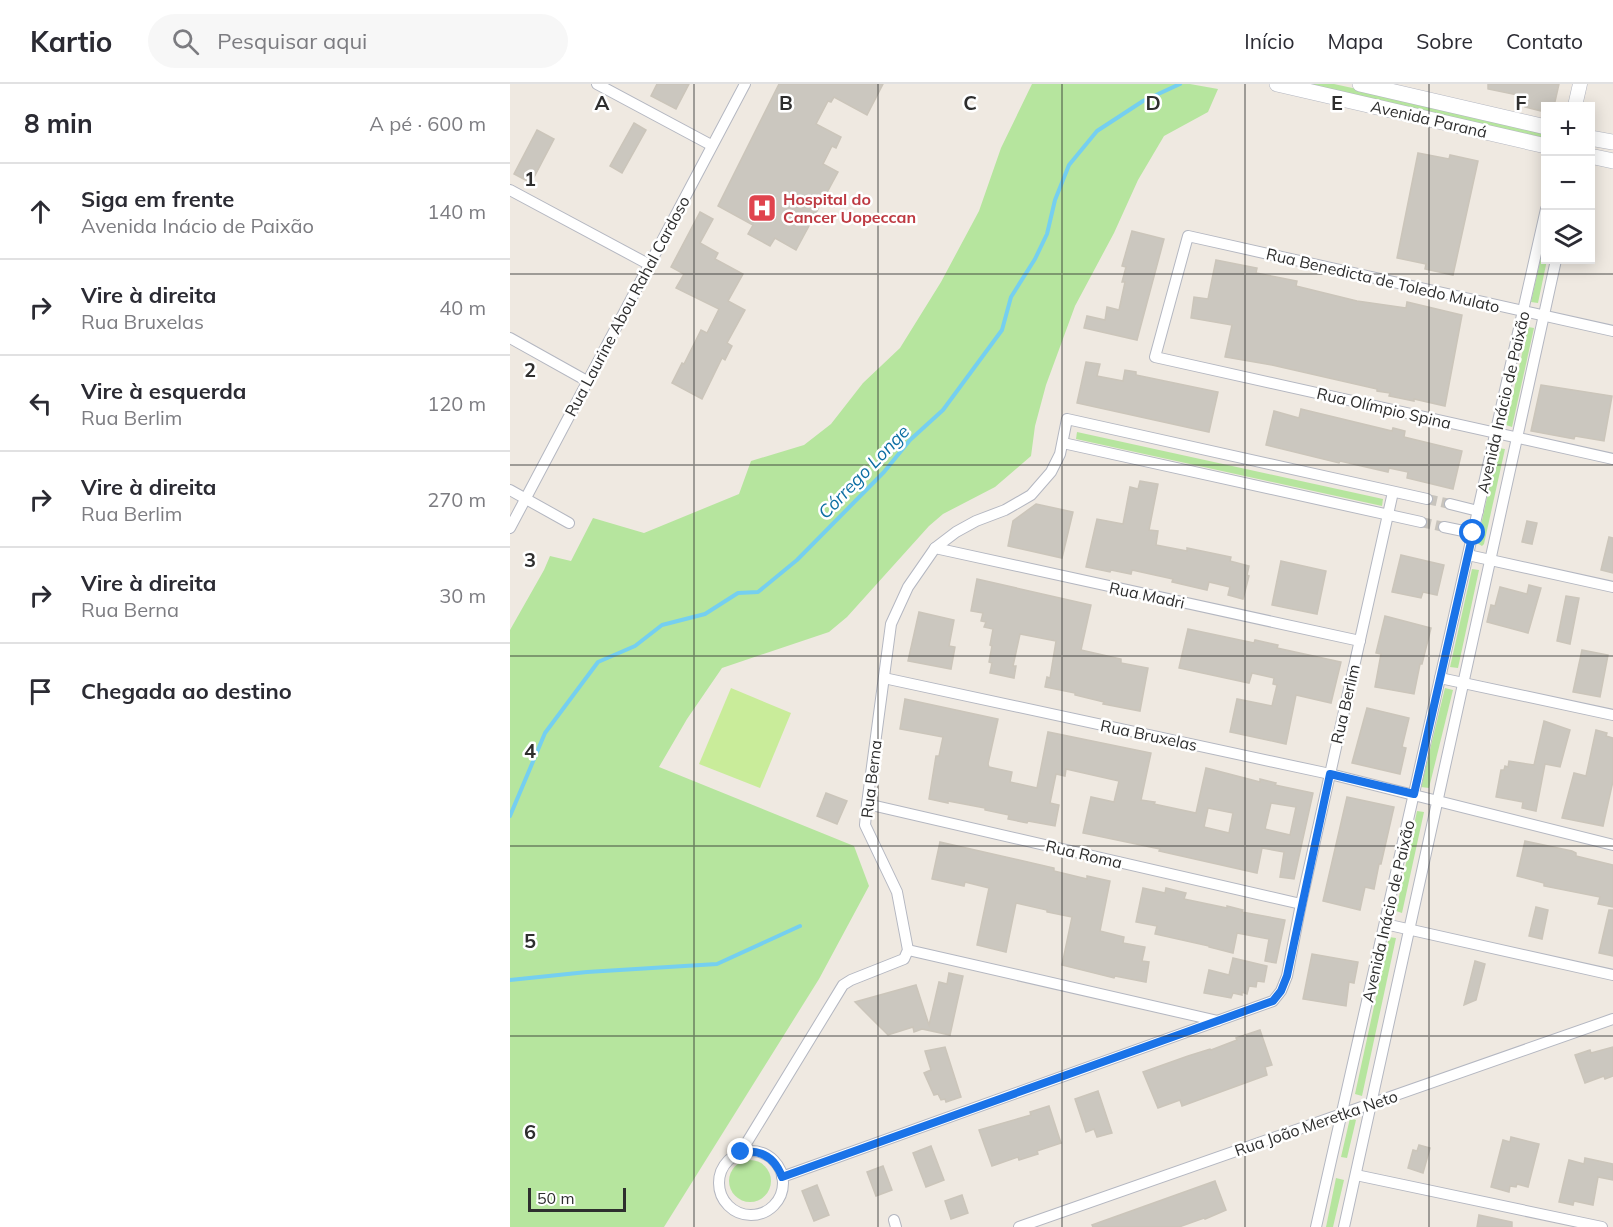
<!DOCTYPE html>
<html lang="pt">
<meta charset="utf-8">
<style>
body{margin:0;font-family:Mulish,sans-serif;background:#f7f7f7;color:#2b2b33}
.controls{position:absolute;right:18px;top:18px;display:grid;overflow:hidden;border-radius:0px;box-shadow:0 3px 15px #0003}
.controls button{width:54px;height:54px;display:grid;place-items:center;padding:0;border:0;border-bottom:2px solid #e1e1e2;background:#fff;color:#2b2b33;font:30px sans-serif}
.scale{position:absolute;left:18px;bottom:15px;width:98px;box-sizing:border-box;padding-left:6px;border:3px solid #2e2e2e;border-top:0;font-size:16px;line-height:21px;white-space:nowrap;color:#2e2e2e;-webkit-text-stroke:4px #fff;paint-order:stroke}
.stop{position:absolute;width:18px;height:18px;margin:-14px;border:4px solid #1a73e8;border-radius:50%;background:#fff}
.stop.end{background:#1a73e8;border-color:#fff;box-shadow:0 2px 6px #0008}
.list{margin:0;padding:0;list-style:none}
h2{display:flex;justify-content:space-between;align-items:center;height:78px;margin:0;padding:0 24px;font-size:26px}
h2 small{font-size:20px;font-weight:400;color:#7c7c81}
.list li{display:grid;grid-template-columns:39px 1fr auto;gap:18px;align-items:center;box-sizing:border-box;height:96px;padding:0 24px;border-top:2px solid #e1e1e2}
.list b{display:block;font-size:22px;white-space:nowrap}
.list p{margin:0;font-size:20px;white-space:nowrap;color:#7c7c81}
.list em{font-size:20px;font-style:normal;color:#7c7c81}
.icon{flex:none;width:33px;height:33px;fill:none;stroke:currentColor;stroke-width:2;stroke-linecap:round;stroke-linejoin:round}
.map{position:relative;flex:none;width:1103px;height:1143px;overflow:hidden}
header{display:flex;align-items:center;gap:36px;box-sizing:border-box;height:84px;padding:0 30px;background:#fff;border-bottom:2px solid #e1e1e2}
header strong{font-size:28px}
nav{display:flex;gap:33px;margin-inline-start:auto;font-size:21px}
.search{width:420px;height:54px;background:#f7f7f7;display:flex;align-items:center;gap:15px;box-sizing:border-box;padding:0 21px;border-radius:33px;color:#7c7c81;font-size:22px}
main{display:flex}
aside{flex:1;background:#fff}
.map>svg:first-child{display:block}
.green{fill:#b6e59e}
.pitch{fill:#c9ec9a}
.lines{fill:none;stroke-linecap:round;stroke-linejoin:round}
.stream{stroke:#75cff0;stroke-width:4}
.building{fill:#cbc7bf;stroke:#cbc5ba;stroke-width:1.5;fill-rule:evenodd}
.minor-tunnel{stroke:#c8c4bd;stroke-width:10;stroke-dasharray:10 5;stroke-linecap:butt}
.minor-casing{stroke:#b4b7c1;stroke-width:12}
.tertiary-casing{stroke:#b4b7c1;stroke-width:15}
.secondary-casing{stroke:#b4b7c1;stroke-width:16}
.minor{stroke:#fff;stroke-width:10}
.tertiary{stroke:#fff;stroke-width:14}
.secondary{stroke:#fff;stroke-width:15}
.route{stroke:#1a73e8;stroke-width:8}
.grid{fill:none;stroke:#2e2e2e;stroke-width:1.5;stroke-opacity:0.55}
.labels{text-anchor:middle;stroke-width:5;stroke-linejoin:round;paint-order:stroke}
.street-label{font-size:16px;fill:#2e2e2e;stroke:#fff}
.health-label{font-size:16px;font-weight:bold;fill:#be3a42;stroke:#fff;text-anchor:start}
.water-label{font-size:18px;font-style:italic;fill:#0d6fa3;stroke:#fff}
.grid-label{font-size:20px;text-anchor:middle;font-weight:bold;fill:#2e2e2e;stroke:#fff;stroke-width:5;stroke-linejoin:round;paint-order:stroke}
</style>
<header>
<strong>Kartio</strong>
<div class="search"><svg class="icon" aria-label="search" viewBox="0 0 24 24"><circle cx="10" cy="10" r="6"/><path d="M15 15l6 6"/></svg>Pesquisar aqui</div>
<nav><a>Início</a><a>Mapa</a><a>Sobre</a><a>Contato</a></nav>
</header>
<main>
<aside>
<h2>8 min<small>A pé · 600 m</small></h2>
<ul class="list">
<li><svg class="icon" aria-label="ahead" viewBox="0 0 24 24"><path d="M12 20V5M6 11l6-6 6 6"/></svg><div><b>Siga em frente</b><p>Avenida Inácio de Paixão</p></div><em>140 m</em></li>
<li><svg class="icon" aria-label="right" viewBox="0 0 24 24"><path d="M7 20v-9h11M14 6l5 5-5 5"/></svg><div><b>Vire à direita</b><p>Rua Bruxelas</p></div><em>40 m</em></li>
<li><svg class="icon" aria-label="left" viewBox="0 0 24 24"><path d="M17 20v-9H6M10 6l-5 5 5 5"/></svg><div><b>Vire à esquerda</b><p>Rua Berlim</p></div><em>120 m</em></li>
<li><svg class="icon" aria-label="right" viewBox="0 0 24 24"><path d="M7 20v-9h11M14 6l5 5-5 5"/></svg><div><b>Vire à direita</b><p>Rua Berlim</p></div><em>270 m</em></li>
<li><svg class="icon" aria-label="right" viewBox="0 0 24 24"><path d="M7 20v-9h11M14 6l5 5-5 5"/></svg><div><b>Vire à direita</b><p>Rua Berna</p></div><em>30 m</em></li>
<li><svg class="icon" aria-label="arrive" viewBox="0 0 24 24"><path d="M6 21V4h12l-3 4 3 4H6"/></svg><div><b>Chegada ao destino</b></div></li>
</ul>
</aside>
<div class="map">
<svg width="1103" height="1143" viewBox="0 0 1103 1143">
<rect width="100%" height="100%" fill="#efe9e1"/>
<g class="green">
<polygon points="522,0 680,0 708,5 698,28 654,52 628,96 604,149 565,222 536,301 525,342 521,372 485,403 433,430 419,442 337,533 319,548 212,584 177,635 149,683 344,762 359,802 309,895 154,1143 0,1143 0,546 34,486 40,472 61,477 83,434 134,449 229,410 241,377 294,361 321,340 353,299 390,264 431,198 469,127 491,64"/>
<polygon points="792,0 824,0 1035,46 1035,54"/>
<polygon points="1035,155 1036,176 1037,176 1028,219 1021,218"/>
<polygon points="1018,243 1024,244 1002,343 996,341"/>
<polygon points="567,348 873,415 872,422 566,355"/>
<polygon points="988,364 995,365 974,460 972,462 967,459"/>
<polygon points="962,485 969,486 948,584 940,583"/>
<polygon points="935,604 943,606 919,704 911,703"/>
<polygon points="907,727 914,728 892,829 886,827"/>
<polygon points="879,853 886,854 852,1012 845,1010"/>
<polygon points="840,1034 846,1036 837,1074 831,1073"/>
<circle cx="240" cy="1097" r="21"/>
<polygon points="826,1094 834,1096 823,1143 816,1143"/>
</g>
<polygon class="pitch" points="221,604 281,629 250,704 189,680"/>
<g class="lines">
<g class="stream">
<polyline points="0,732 35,649 88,578 125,562 152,541 195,530 228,509 248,508 287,476 374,388 400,356 433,326 492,246 501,213 525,175 537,150 545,116 559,81 587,47 633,17 670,0"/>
<polyline points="0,896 77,888 207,880 290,842"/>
</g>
</g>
<g class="building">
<polygon points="147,0 179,0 166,25 141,12"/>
<polygon points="269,0 373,0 357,31 324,13 321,18 318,17 306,40 331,53 326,64 322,62 313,80 328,88 286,166 265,154 260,162 238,150 243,141 208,122"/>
<polygon points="978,0 1049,0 1044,22 1035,22 1035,28 1015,23 1017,13 978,5"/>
<polygon points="124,39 136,46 112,89 100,82"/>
<polygon points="27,46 44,55 21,99 4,90"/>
<polygon points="908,69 939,75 940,71 968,77 943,191 915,185 916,180 887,174"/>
<polygon points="190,128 203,135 190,159 208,169 205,175 233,190 218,217 235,226 217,259 222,262 215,276 212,274 192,315 162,299 172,279 174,280 191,246 197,249 209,225 166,204 174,190 161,183"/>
<polygon points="622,147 654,155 627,256 574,244 577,232 595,236 597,223 609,226 615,198 612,198 616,183 612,182"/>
<polygon points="706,176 747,184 746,189 787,197 786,202 847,217 896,224 897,218 952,231 935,322 904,315 904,317 879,312 880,309 867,307 867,305 762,281 715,273 722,241 681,234 684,213 698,215"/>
<polygon points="576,278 590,280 587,292 613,297 615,286 626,288 626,291 708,308 699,348 567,319"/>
<polygon points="1031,301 1102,312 1094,357 1065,352 1064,355 1021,347"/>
<polygon points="791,325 882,347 883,344 895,347 894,353 952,367 943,405 897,394 898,388 879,384 878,388 830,377 829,379 756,361 764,327 789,334"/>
<polygon points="630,397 648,400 639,446 648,447 646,461 677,467 677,464 721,473 720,477 739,482 737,491 739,492 733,515 718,511 720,503 699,498 697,506 662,498 663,495 622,486 621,490 601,486 600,488 576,483 587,435 613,440 620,403 628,405"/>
<polygon points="526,420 563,428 552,474 498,462 503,437"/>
<polygon points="1017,437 1027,439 1022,460 1012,458"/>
<polygon points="1099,453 1103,454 1103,489 1091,486"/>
<polygon points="891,471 934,481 927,511 913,508 911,514 882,508"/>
<polygon points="771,477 816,487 807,530 762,521"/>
<polygon points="467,495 581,521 571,566 611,575 611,579 638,584 630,627 593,620 594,618 565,611 565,609 535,603 537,593 540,594 546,557 510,550 503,582 506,582 504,594 480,589 482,579 479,578 482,562 480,561 483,545 474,543 476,538 471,537 473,529 461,527"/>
<polygon points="1019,501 1031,504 1018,549 977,538 981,521 985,522 990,503 1017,510"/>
<polygon points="1056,512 1069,514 1060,560 1047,557"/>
<polygon points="409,528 444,536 439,562 445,563 441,585 398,577"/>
<polygon points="875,532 921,544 912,580 910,580 904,610 865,603 871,570 866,569"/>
<polygon points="678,545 744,559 745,556 768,561 767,564 831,578 821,619 786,611 776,660 720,648 727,615 762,622 767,601 763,600 764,594 742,589 739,599 669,584"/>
<polygon points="1072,566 1098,571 1090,613 1063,608"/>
<path d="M395,615L488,635L478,680L479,683L502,688L500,698L527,704L538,648L641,669L631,716L645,718L644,720L686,729L696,684L750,698V695L766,699L765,701L803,709L784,795L770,793L774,768L752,764L747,789L649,767L650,765L573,749L581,713L604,718L609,697L556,685L555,692L546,690L540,719L549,721L545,742L518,737L517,739L498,735L499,731L475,726V724L438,717V719L419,715L426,672H429L433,653L390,645ZM761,719L786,723L780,751L755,745ZM698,724L723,729L719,749L694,743Z"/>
<polygon points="857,624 899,634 892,663 896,664 890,690 842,679"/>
<polygon points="1034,637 1060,646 1050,683 1035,680 1026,727 1012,724 1013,718 986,713 991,686 994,686 995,682 998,683 999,677 1024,681"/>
<polygon points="1086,646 1097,649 1096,652 1103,654 1103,697 1093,742 1052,734 1064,689 1076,692"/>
<polygon points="316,709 337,717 327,740 307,732"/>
<polygon points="837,713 884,723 871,780 869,780 864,805 855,803 850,826 813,817"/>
<polygon points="1015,757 1062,767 1066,769 1066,772 1103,781 1103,823 1088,820 1090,813 1034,802 1034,799 1007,792"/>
<polygon points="430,758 544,784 544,787 577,795 577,792 600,797 590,847 614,853 613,859 635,863 632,877 639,878 636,898 605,892 604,894 552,881 562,833 537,828 537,826 506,819 496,868 467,861 479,804 455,798 454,802 422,795"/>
<polygon points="633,804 655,809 656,804 676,809 674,815 717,824 717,822 733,826 732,828 775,836 766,879 755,877 759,855 727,849 723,869 699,863 699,862 645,850 647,842 626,838"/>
<polygon points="1026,823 1038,826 1032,855 1019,852"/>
<polygon points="1099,826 1103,826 1103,872 1089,869"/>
<polygon points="802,870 848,878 844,899 839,898 836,922 793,915"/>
<polygon points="723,874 757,882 754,898 747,897 746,903 739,902 737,910 732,908 732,911 723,909 721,914 694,909 699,886 719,891"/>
<polygon points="965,877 975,880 966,916 954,921"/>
<polygon points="439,889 453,892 440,951 412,945 404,948 403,943 378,951 345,918 406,901 419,941 429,898 437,900"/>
<polygon points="750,946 762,981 755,983 757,991 672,1022 670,1016 648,1024 633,988 678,972 700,965 701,966 727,956 726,954"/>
<polygon points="435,963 451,1013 436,1018 435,1015 431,1016 428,1010 424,1011 414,989 421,986 415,967"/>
<polygon points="1103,963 1103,992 1095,995 1094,992 1075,999 1065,971 1080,966 1081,969"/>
<polygon points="588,1007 602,1049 587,1053 584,1045 576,1048 565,1015"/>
<polygon points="539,1022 551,1059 527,1067 528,1070 509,1076 508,1073 482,1082 469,1046 521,1031 520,1028"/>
<polygon points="1001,1053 1029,1060 1018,1103 1007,1100 1006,1103 1000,1102 999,1108 981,1103 993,1056 1000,1058"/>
<polygon points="909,1061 920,1064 913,1089 898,1084 903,1066 907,1067"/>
<polygon points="421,1062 434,1096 416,1103 403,1069"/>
<polygon points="1075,1074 1103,1080 1103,1096 1088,1093 1083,1121 1064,1117 1063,1121 1049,1118 1059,1076 1074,1080"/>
<polygon points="373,1082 382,1106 366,1112 357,1088"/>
<polygon points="705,1097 716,1126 695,1135 694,1134 669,1143 583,1143 582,1141"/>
<polygon points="307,1101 319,1131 304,1137 292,1107"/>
<polygon points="452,1111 458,1129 441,1135 435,1117"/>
<polygon points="969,1131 1002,1138 1002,1143 967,1143"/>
</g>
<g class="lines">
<g class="minor-tunnel">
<polyline points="917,415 940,420"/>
<polyline points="911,438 934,443"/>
</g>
<g class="minor-casing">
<g id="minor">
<polyline points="87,0 201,61"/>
<polyline points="0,106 140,181"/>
<polyline points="1103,247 678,152 645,273 1103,375"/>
<polyline points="0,254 77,297"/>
<polyline points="553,359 911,438"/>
<polyline points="0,406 59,439"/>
<polyline points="940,420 968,427"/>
<polyline points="934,443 963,449"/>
<polyline points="0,444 235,0"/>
<polyline points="425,464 850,557"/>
<polyline points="958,471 1103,503"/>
<polyline points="374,594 820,690 1103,761"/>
<polyline points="930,594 1103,631"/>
<polyline points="357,720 791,820"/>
<polyline points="875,840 1103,891"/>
<polyline points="398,866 708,937"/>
<circle cx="241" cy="1099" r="32"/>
<polyline points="231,1068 333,901 341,896 394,875 398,866 387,808 355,741 357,720 381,540 398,503 425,464 446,448 466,437 495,426 521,411 541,388 550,370 557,335 917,415"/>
<polyline points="846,1091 1092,1143"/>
<polyline points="272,1093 763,917 771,907 777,892 791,820 883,408"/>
<polyline points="384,1136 386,1143"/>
<polyline points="509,1143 1103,935"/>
<polyline points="806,1143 1036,125"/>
<polyline points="834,1143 1046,176"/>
</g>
</g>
<g class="tertiary-casing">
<polyline id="tertiary" points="1065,22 1070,0"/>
</g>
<g class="secondary-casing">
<g id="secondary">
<polyline points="767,0 1036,62"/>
<polyline points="850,0 1036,43"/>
<polyline points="1080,54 1103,58"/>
<polyline points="1080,72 1103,77"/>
</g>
</g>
<use href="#minor" class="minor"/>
<use href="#tertiary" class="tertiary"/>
<use href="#secondary" class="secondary"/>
</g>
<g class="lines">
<path class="route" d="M231,1068C252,1065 265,1074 272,1093L763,917L771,907L777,892L820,690L904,710L963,449"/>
</g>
<path class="grid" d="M184,0V1143M368,0V1143M552,0V1143M735,0V1143M919,0V1143M0,190H1103M0,381H1103M0,572H1103M0,762H1103M0,952H1103"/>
<defs>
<g id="hospital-square" transform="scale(1.5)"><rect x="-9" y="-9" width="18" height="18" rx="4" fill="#e0444e" stroke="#fff"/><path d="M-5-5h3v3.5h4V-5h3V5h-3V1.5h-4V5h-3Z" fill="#fff"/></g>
</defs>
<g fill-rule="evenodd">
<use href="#hospital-square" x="252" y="124"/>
</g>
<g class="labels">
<g class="street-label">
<text transform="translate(919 35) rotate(13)" y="6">Avenida Paraná</text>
<text transform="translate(873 196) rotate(13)" y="6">Rua Benedicta de Toledo Mulato</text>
<text transform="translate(117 222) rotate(-62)" y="6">Rua Laurine Abou Rahal Cardoso</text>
<text transform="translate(993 318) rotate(-77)" y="6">Avenida Inácio de Paixão</text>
<text transform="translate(874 324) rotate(13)" y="6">Rua Olímpio Spina</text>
<text transform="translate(637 511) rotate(12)" y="6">Rua Madri</text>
<text transform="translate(835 620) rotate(-77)" y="6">Rua Berlim</text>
<text transform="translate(639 651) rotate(12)" y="6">Rua Bruxelas</text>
<text transform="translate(361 695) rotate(-83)" y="6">Rua Berna</text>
<text transform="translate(574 770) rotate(13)" y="6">Rua Roma</text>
<text transform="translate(878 827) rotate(-77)" y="6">Avenida Inácio de Paixão</text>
<text transform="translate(806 1039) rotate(-19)" y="6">Rua João Meretka Neto</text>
</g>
<g class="health-label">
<text x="273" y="121">Hospital do<tspan x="273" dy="18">Cancer Uopeccan</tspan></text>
</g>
<g class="water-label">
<text transform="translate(354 388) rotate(-46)" y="6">Córrego Longe</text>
</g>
</g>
<g class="grid-label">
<text x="92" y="26">A</text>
<text x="276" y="26">B</text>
<text x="460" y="26">C</text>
<text x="643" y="26">D</text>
<text x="827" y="26">E</text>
<text x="1011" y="26">F</text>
<text x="20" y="102">1</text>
<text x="20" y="293">2</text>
<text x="20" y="483">3</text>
<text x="20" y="674">4</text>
<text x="20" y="864">5</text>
<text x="20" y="1055">6</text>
</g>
</svg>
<div class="controls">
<button>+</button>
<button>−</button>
<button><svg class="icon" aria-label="layers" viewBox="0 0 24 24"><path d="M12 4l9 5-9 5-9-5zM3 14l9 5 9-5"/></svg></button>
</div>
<div class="scale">50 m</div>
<div class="stop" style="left:963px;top:449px"></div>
<div class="stop end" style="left:231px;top:1068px"></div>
</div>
</main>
